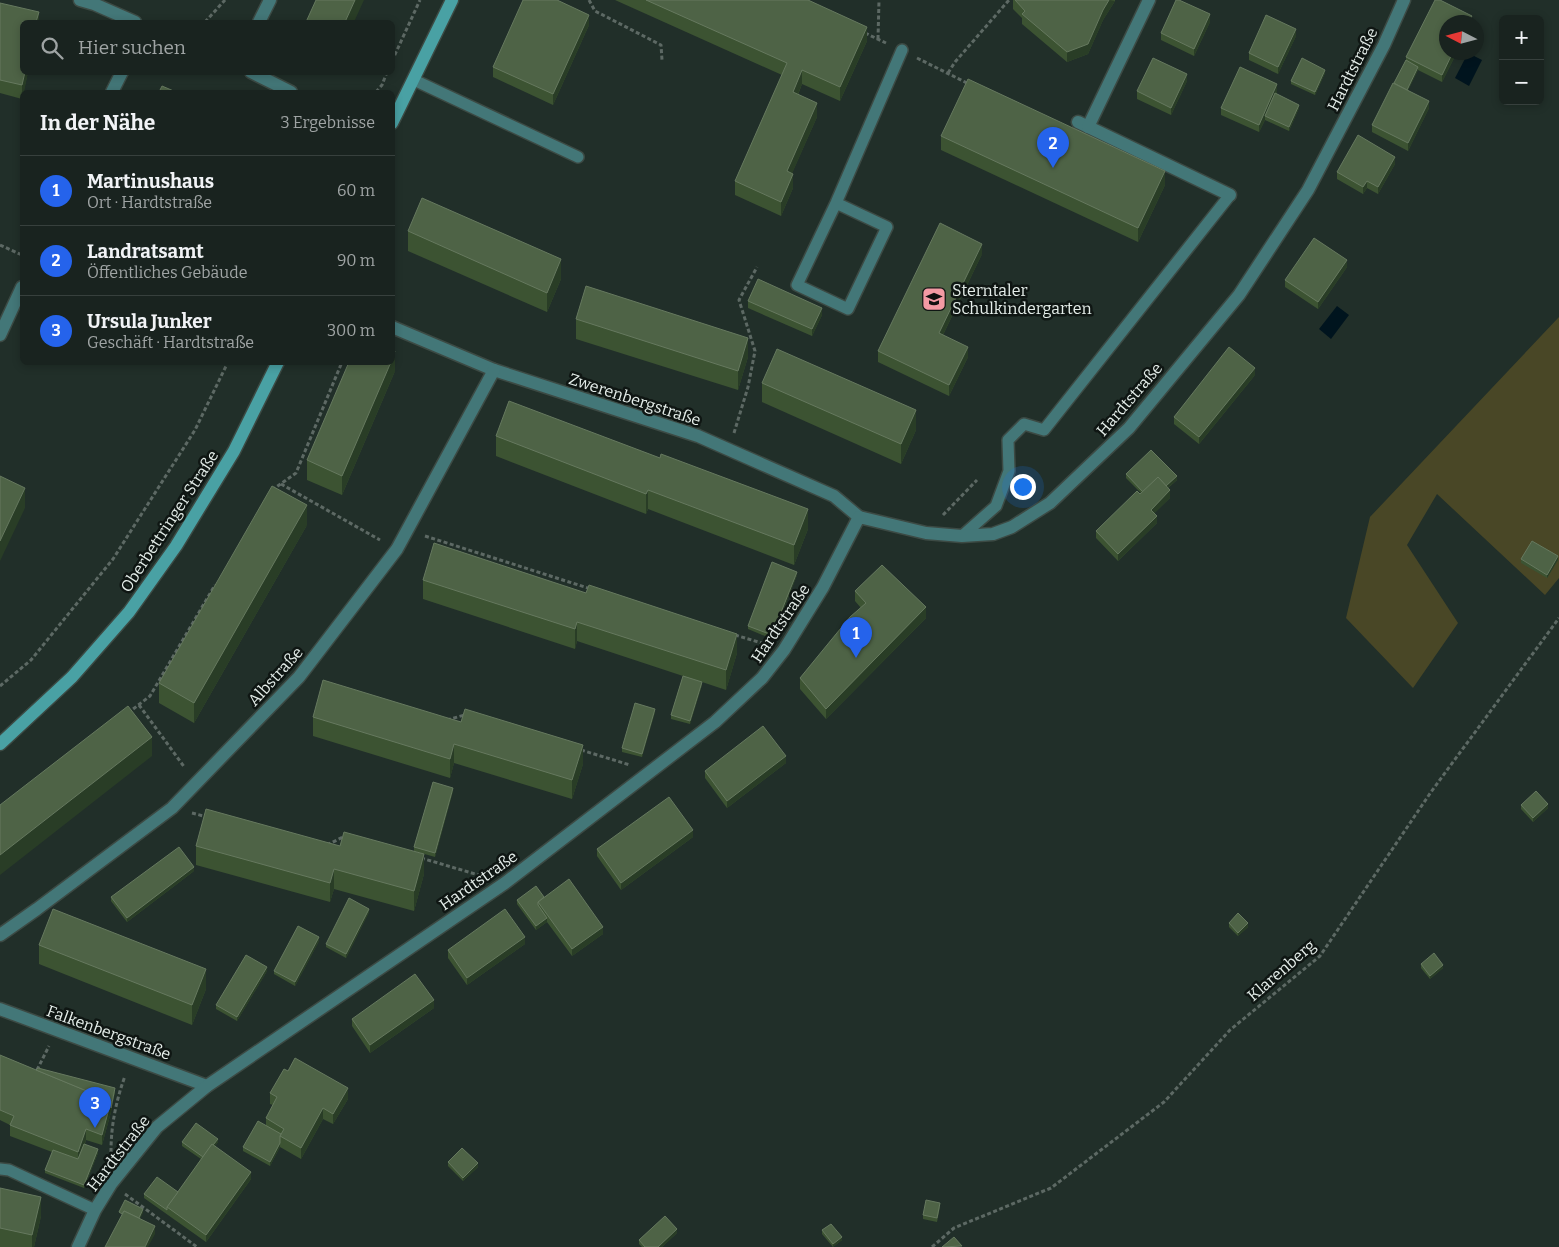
<!DOCTYPE html>
<html lang="de">
<meta charset="utf-8">
<style>
body{margin:0;font-family:Bitter,serif;background:#222b28;color:#f1f3f6}
.controls{position:absolute;right:15px;top:15px;display:grid;overflow:hidden;border-radius:8px;box-shadow:0 2px 8px #0003}
.controls button{width:45px;height:45px;display:grid;place-items:center;padding:0;border:0;border-bottom:1px solid #37403d;background:#19231f;color:#f1f3f6;font:25px sans-serif}
.compass{position:absolute;left:1439px;top:15px;width:45px;height:45px;border-radius:50%;background:#19231f;box-shadow:0 2px 8px #0003;rotate:276deg}
.you{position:absolute;left:1022px;top:486px;width:18px;height:18px;margin:-12px;border:4px solid #fff;border-radius:50%;background:#1a73e8;box-shadow:0 0 0 8px #1a73e833}
.badge{display:grid;place-items:center;width:32px;height:32px;border-radius:50%;background:#2563eb;color:#fff;font-size:16px;font-weight:700}
.pin{position:absolute;translate:-50% -41px;filter:drop-shadow(0 1px 2px #0008)}
.pin::after{content:'';position:absolute;top:26px;width:18px;height:15px;background:inherit;clip-path:polygon(0 0,100% 0,50% 100%)}
.list{margin:0;padding:0;list-style:none}
h2{display:flex;justify-content:space-between;align-items:center;height:65px;margin:0;padding:0 20px;font-size:21px}
h2 small{font-size:16px;font-weight:400;color:#9fa4a4}
.list li{display:grid;grid-template-columns:32px 1fr auto;gap:15px;align-items:center;box-sizing:border-box;height:70px;padding:0 20px;border-top:1px solid #37403d}
.list b{display:block;font-size:19px;white-space:nowrap}
.list p{margin:0;font-size:16px;white-space:nowrap;color:#9fa4a4}
.list em{font-size:16px;font-style:normal;color:#9fa4a4}
.icon{flex:none;width:28px;height:28px;fill:none;stroke:currentColor;stroke-width:2;stroke-linecap:round;stroke-linejoin:round}
.map{position:relative;flex:none;width:1559px;height:1247px;overflow:hidden}
.search{position:absolute;background:#19231f;box-shadow:0 2px 8px #0003;left:20px;top:20px;width:375px;height:55px;display:flex;align-items:center;gap:12px;box-sizing:border-box;padding:0 18px;border-radius:8px;color:#9fa4a4;font-size:19px}
.panel{position:absolute;background:#19231f;box-shadow:0 2px 8px #0003;left:20px;top:90px;width:375px;height:275px;border-radius:8px}
.map>svg:first-child{display:block}
.green{fill:#494726}
.water{fill:#00141e}
.lines{fill:none;stroke-linecap:round;stroke-linejoin:round}
.lane-casing{stroke:#3c4a44;stroke-width:14}
.street-casing{stroke:#3c4a44;stroke-width:15}
.secondary-casing{stroke:#3c4a44;stroke-width:15}
.path{stroke:#5d6964;stroke-width:3;stroke-dasharray:4 2.5;stroke-linecap:butt}
.lane{stroke:#437778;stroke-width:11}
.street{stroke:#437778;stroke-width:12}
.secondary{stroke:#49a1a4;stroke-width:12}
.wall{fill:#3c5332}
.shaded-wall{fill:#293d26}
.building{fill:#4e6346;stroke:#66795f}
.labels{text-anchor:middle;stroke-width:5;stroke-linejoin:round;paint-order:stroke}
.street-label{font-size:16px;fill:#e5eeea;stroke:#0f1613}
.poi-label{font-size:16px;fill:#e5eeea;stroke:#0f1613;text-anchor:start}
</style>
<div class="map">
<svg width="1559" height="1247" viewBox="0 0 1559 1247">
<rect width="100%" height="100%" fill="#212f29"/>
<polygon class="green" points="1559,317 1559,578 1545,595 1437,494 1407,545 1458,623 1413,688 1346,618 1370,517"/>
<g class="water">
<polygon points="1468,53 1482,60 1469,86 1455,78"/>
<polygon points="1337,306 1349,315 1331,339 1319,329"/>
</g>
<g class="lines">
<g class="lane-casing">
<g id="lane">
<polyline points="414,80 578,157"/>
<polyline points="836,203 887,227 848,309 797,285 836,203 902,50"/>
<polyline points="962,536 996,506 1009,471 1008,440 1024,424 1044,430 1230,195"/>
<polyline points="0,1169 9,1170 95,1210"/>
</g>
</g>
<g class="street-casing">
<g id="street">
<polyline points="80,0 94,4 135,22"/>
<polyline points="259,22 270,0"/>
<polyline points="251,72 291,92"/>
<polyline points="112,92 122,72"/>
<polyline points="1078,122 1230,195"/>
<polyline points="1088,127 1149,0"/>
<polyline points="392,327 494,370 698,436 834,496 859,517"/>
<polyline points="0,335 22,287"/>
<polyline points="0,935 37,909 172,808 299,677 397,549 494,370"/>
<polyline points="0,1009 207,1086"/>
<polyline points="78,1247 95,1210 111,1184 157,1127 207,1086 505,883 715,722 762,678 784,650 823,587 859,517 926,533 962,536 993,534 1012,527 1050,503 1129,428 1239,295 1308,190 1384,45 1404,0"/>
</g>
</g>
<g class="secondary-casing">
<g id="secondary">
<polyline points="392,123 452,0"/>
<polyline points="0,744 72,677 129,612 176,546 234,451 278,362"/>
</g>
</g>
<g class="path">
<polyline points="589,0 595,11 661,45 662,60"/>
<polyline points="205,22 225,0"/>
<polyline points="865,33 886,43"/>
<polyline points="878,39 879,0"/>
<polyline points="917,58 969,84"/>
<polyline points="392,61 420,0"/>
<polyline points="948,73 955,62 1009,0"/>
<polyline points="376,92 382,85 387,72"/>
<polyline points="0,245 22,255"/>
<polyline points="734,433 748,387 755,351 739,300 757,267"/>
<polyline points="281,484 380,540"/>
<polyline points="272,490 296,473 342,362"/>
<polyline points="943,515 977,480"/>
<polyline points="425,536 591,589"/>
<polyline points="735,635 765,644"/>
<polyline points="0,686 31,660 113,559 195,430 228,362"/>
<polyline points="139,705 185,768"/>
<polyline points="128,713 150,696 215,585"/>
<polyline points="447,720 468,714"/>
<polyline points="581,750 630,765"/>
<polyline points="192,813 207,817"/>
<polyline points="327,845 345,836"/>
<polyline points="421,858 482,876"/>
<polyline points="37,1070 49,1046"/>
<path d="M111,1152C111,1125 116,1101 125,1076"/>
<polyline points="125,1194 197,1247"/>
<polyline points="932,1247 954,1228 1051,1188 1164,1102 1230,1030 1320,956 1431,792 1559,618"/>
</g>
<use href="#lane" class="lane"/>
<use href="#street" class="street"/>
<use href="#secondary" class="secondary"/>
</g>
<g class="wall">
<polygon points="615,0 808,0 867,41 840,101 802,84 798,95 817,117 792,173 793,188 781,216 735,195 735,181 782,75"/>
<polygon points="1013,0 1115,0 1115,1 1103,20 1088,54 1067,62 1022,24 1022,18 1013,9"/>
<polygon points="0,3 39,22 22,99 0,93"/>
<polygon points="1210,22 1194,56 1161,40 1161,33"/>
<polygon points="1472,22 1442,82 1418,70 1408,90 1429,108 1408,151 1372,132 1372,125 1394,83 1406,60 1406,57"/>
<polygon points="589,25 553,105 493,77 493,67"/>
<polygon points="1296,36 1278,74 1249,60 1249,53"/>
<polygon points="1325,73 1315,95 1291,84 1291,81"/>
<polygon points="1187,81 1171,115 1137,99 1137,91"/>
<polygon points="1277,92 1276,94 1299,108 1289,131 1265,120 1259,132 1221,115 1221,108"/>
<polygon points="941,136 1165,185 1138,242 941,150"/>
<polygon points="1395,164 1378,194 1367,188 1363,194 1337,179 1337,172"/>
<polygon points="408,231 561,279 547,312 408,251"/>
<polygon points="982,254 943,335 968,357 949,396 878,362 878,351"/>
<polygon points="1347,267 1318,309 1285,287 1285,280"/>
<polygon points="748,301 822,315 812,336 748,308"/>
<polygon points="576,319 748,357 738,390 576,339"/>
<polygon points="395,371 342,495 307,480 307,460"/>
<polygon points="1255,375 1199,444 1174,424 1174,417"/>
<polygon points="762,383 916,430 901,464 762,402"/>
<polygon points="496,436 808,529 794,565 648,509 646,514 496,456"/>
<polygon points="1126,474 1177,480 1168,488 1170,498 1154,513 1157,523 1118,561 1096,538 1096,531 1141,493 1126,478"/>
<polygon points="307,525 194,723 159,703 159,683"/>
<polygon points="1521,559 1558,560 1547,578 1521,563"/>
<polygon points="797,575 772,639 748,629 748,626"/>
<polygon points="423,580 737,653 726,690 702,682 702,685 690,724 671,719 671,715 683,676 577,641 575,649 423,599"/>
<polygon points="855,591 926,618 826,719 800,689 800,678 861,608 855,601"/>
<polygon points="655,712 642,757 622,752 622,748"/>
<polygon points="313,717 583,764 572,799 454,763 450,778 313,736"/>
<polygon points="786,763 727,808 705,778 705,771"/>
<polygon points="453,791 435,857 414,851 414,847"/>
<polygon points="1521,805 1548,808 1533,822 1521,809"/>
<polygon points="693,837 621,890 597,856 597,849"/>
<polygon points="196,846 424,874 414,911 334,889 330,902 196,865"/>
<polygon points="194,871 127,922 111,901 111,897"/>
<polygon points="544,897 603,934 572,956 547,922 536,930 517,904 517,900"/>
<polygon points="369,912 346,958 326,947 326,944"/>
<polygon points="1229,923 1248,927 1238,936 1229,927"/>
<polygon points="319,941 295,986 274,974 274,971"/>
<polygon points="525,944 467,985 448,958 448,950"/>
<polygon points="39,945 206,989 192,1025 39,964"/>
<polygon points="1421,964 1443,968 1430,979 1421,968"/>
<polygon points="267,971 237,1021 216,1009 216,1005"/>
<polygon points="434,1008 370,1053 352,1026 352,1019"/>
<polygon points="0,1055 36,1070 115,1092 111,1112 102,1145 86,1140 85,1144 98,1153 84,1188 45,1173 45,1170 52,1152 10,1136 10,1125 0,1120"/>
<polygon points="270,1093 348,1099 333,1124 323,1119 301,1159 280,1147 270,1166 243,1151 243,1147 266,1125 266,1118 273,1105 270,1104"/>
<polygon points="182,1142 218,1142 215,1146 251,1179 206,1242 144,1198 144,1194 178,1192 201,1159 182,1146"/>
<polygon points="448,1162 478,1167 463,1181 448,1166"/>
<polygon points="0,1188 41,1216 34,1247 0,1247"/>
<polygon points="940,1207 937,1222 923,1219 923,1215"/>
<polygon points="822,1230 842,1240 833,1247 822,1234"/>
<polygon points="677,1233 662,1247 642,1247 639,1244 639,1240"/>
</g>
<g class="shaded-wall">
<polygon points="355,0 364,0 354,22 345,22"/>
<polygon points="1109,0 1115,1 1103,20 1088,54 1067,62 1067,52 1103,10"/>
<polygon points="39,12 39,22 36,22"/>
<polygon points="1210,14 1210,22 1194,56 1194,49"/>
<polygon points="589,15 589,25 553,105 553,94"/>
<polygon points="867,27 867,41 840,101 840,87"/>
<polygon points="1296,29 1296,36 1278,74 1278,67"/>
<polygon points="1453,52 1457,52 1442,82 1442,75"/>
<polygon points="1418,67 1418,70 1405,96 1405,92"/>
<polygon points="802,70 802,84 793,106 793,92"/>
<polygon points="1325,70 1325,73 1315,95 1315,92"/>
<polygon points="25,72 28,72 24,92 22,92 22,99 22,85"/>
<polygon points="1187,74 1187,81 1171,115 1171,108"/>
<polygon points="1277,84 1277,92 1266,117 1265,116 1265,120 1259,132 1259,125"/>
<polygon points="1429,101 1429,108 1408,151 1408,143"/>
<polygon points="817,103 817,117 787,185 787,171"/>
<polygon points="1299,105 1299,108 1289,131 1289,127"/>
<polygon points="1395,157 1395,164 1378,194 1378,187"/>
<polygon points="1165,171 1165,185 1138,242 1138,228"/>
<polygon points="793,174 793,188 781,216 781,202"/>
<polygon points="1367,181 1367,188 1363,194 1363,187"/>
<polygon points="982,244 982,254 939,343 939,333"/>
<polygon points="561,259 561,279 547,312 547,293"/>
<polygon points="1347,260 1347,267 1318,309 1318,302"/>
<polygon points="822,308 822,315 812,336 812,329"/>
<polygon points="748,338 748,357 738,390 738,371"/>
<polygon points="968,347 968,357 949,396 949,385"/>
<polygon points="395,351 395,371 342,495 342,476 391,362 392,362 392,358"/>
<polygon points="1255,368 1255,375 1199,444 1199,437"/>
<polygon points="916,410 916,430 901,464 901,444"/>
<polygon points="1177,476 1177,480 1164,491 1164,488"/>
<polygon points="25,488 25,508 0,561 0,541"/>
<polygon points="648,490 648,509 646,514 646,494"/>
<polygon points="1170,490 1170,498 1151,517 1151,510"/>
<polygon points="307,505 307,525 194,723 194,703"/>
<polygon points="808,509 808,529 794,565 794,545"/>
<polygon points="1157,516 1157,523 1118,561 1118,554"/>
<polygon points="1558,556 1558,560 1547,578 1547,575"/>
<polygon points="797,572 797,575 772,639 772,635"/>
<polygon points="926,607 926,618 826,719 826,709"/>
<polygon points="577,622 577,641 575,649 575,629"/>
<polygon points="737,634 737,653 726,690 726,670"/>
<polygon points="702,682 702,685 690,724 690,721"/>
<polygon points="655,709 655,712 642,757 642,754"/>
<polygon points="152,737 152,756 0,875 0,855"/>
<polygon points="454,744 454,763 450,778 450,759"/>
<polygon points="583,745 583,764 572,799 572,780"/>
<polygon points="786,756 786,763 727,808 727,801"/>
<polygon points="453,788 453,791 435,857 435,853"/>
<polygon points="1548,804 1548,808 1533,822 1533,818"/>
<polygon points="693,830 693,837 621,890 621,883"/>
<polygon points="424,854 424,874 414,911 414,891"/>
<polygon points="194,867 194,871 127,922 127,918"/>
<polygon points="334,869 334,889 330,902 330,883"/>
<polygon points="369,909 369,912 346,958 346,954"/>
<polygon points="547,918 547,922 536,930 536,926"/>
<polygon points="1248,923 1248,927 1238,936 1238,933"/>
<polygon points="603,927 603,934 572,956 572,949"/>
<polygon points="319,937 319,941 295,986 295,982"/>
<polygon points="525,937 525,944 467,985 467,978"/>
<polygon points="1443,965 1443,968 1430,979 1430,976"/>
<polygon points="267,967 267,971 237,1021 237,1017"/>
<polygon points="206,969 206,989 192,1025 192,1005"/>
<polygon points="434,1000 434,1008 370,1053 370,1045"/>
<polygon points="115,1088 111,1112 102,1145 102,1135"/>
<polygon points="348,1088 348,1099 333,1124 333,1114"/>
<polygon points="323,1108 323,1119 301,1159 301,1148"/>
<polygon points="86,1129 86,1140 78,1163 78,1152"/>
<polygon points="218,1139 218,1142 204,1161 204,1158"/>
<polygon points="280,1143 280,1147 270,1166 270,1162"/>
<polygon points="98,1149 98,1153 84,1188 84,1185"/>
<polygon points="478,1163 478,1167 463,1181 463,1178"/>
<polygon points="251,1172 251,1179 206,1242 206,1235"/>
<polygon points="41,1197 41,1216 34,1247 32,1247 32,1235"/>
<polygon points="143,1209 143,1213 137,1225 137,1221"/>
<polygon points="155,1226 155,1234 148,1247 145,1247"/>
<polygon points="677,1229 677,1233 662,1247 658,1247"/>
<polygon points="842,1237 842,1240 833,1247 833,1244"/>
</g>
<g class="building">
<polygon points="316,0 355,0 345,22 306,22"/>
<polygon points="523,0 557,0 589,15 553,94 493,67"/>
<polygon points="646,0 808,0 867,27 840,87 802,70 793,92 817,103 787,171 793,174 781,202 735,181 787,63"/>
<polygon points="1015,0 1109,0 1103,10 1088,44 1067,52 1022,14 1025,11"/>
<polygon points="1176,0 1179,0 1210,14 1194,49 1161,33"/>
<polygon points="1435,0 1440,0 1472,16 1468,22 1446,22 1446,52 1453,52 1442,75 1406,57"/>
<polygon points="0,3 39,12 36,22 22,22 22,72 25,72 22,85 0,80"/>
<polygon points="1266,15 1296,29 1278,67 1249,53"/>
<polygon points="1153,58 1187,74 1171,108 1137,91"/>
<polygon points="1302,58 1325,70 1315,92 1291,81"/>
<polygon points="1406,60 1418,67 1407,90 1394,83"/>
<polygon points="1240,67 1277,84 1259,125 1221,108"/>
<polygon points="968,79 1165,171 1138,228 941,136"/>
<polygon points="1393,83 1429,101 1408,143 1372,125"/>
<polygon points="162,86 176,92 159,92"/>
<polygon points="1275,93 1299,105 1289,127 1265,116"/>
<polygon points="1358,135 1395,157 1378,187 1367,181 1363,187 1337,172"/>
<polygon points="422,198 561,259 547,293 408,231"/>
<polygon points="940,223 982,244 939,333 968,347 949,385 878,351"/>
<polygon points="1314,238 1347,260 1318,302 1285,280"/>
<polygon points="758,279 822,308 812,329 748,301"/>
<polygon points="586,286 748,338 738,371 576,319"/>
<polygon points="1229,347 1255,368 1199,437 1174,417"/>
<polygon points="777,349 916,410 901,444 762,383"/>
<polygon points="392,350 395,351 392,358"/>
<polygon points="349,362 391,362 342,476 307,460"/>
<polygon points="509,401 660,458 661,454 808,509 794,545 648,490 646,494 496,436"/>
<polygon points="1151,450 1177,476 1166,486 1158,477 1143,492 1126,474"/>
<polygon points="0,476 25,488 0,541"/>
<polygon points="1158,477 1170,490 1151,510 1157,516 1118,554 1096,531 1137,491 1140,494"/>
<polygon points="272,486 307,505 194,703 159,683"/>
<polygon points="1532,541 1558,556 1547,575 1521,559"/>
<polygon points="434,543 586,593 589,585 737,634 726,670 577,622 575,629 423,580"/>
<polygon points="772,562 797,572 772,635 748,626"/>
<polygon points="882,565 926,607 826,709 800,678 850,617 866,603 855,591"/>
<polygon points="683,676 702,682 690,721 671,715"/>
<polygon points="323,680 461,722 465,709 583,745 572,780 454,744 450,759 313,717"/>
<polygon points="635,703 655,709 642,754 622,748"/>
<polygon points="128,706 152,737 0,855 0,805"/>
<polygon points="763,726 786,756 727,801 705,771"/>
<polygon points="433,782 453,788 435,853 414,847"/>
<polygon points="1536,791 1548,804 1533,818 1521,805"/>
<polygon points="669,797 693,830 621,883 597,849"/>
<polygon points="206,809 340,846 344,832 424,854 414,891 334,869 330,883 196,846"/>
<polygon points="179,847 194,867 127,918 111,897"/>
<polygon points="569,879 603,927 572,949 538,902"/>
<polygon points="536,886 544,897 538,902 538,905 547,918 536,926 517,900"/>
<polygon points="349,898 369,909 346,954 326,944"/>
<polygon points="53,909 206,969 192,1005 39,945"/>
<polygon points="505,909 525,937 467,978 448,950"/>
<polygon points="1238,913 1248,923 1238,933 1229,923"/>
<polygon points="298,926 319,937 295,982 274,971"/>
<polygon points="1434,953 1443,965 1430,976 1421,964"/>
<polygon points="246,955 267,967 237,1017 216,1005"/>
<polygon points="415,974 434,1000 370,1045 352,1019"/>
<polygon points="0,1055 111,1101 102,1135 86,1129 78,1152 10,1125 14,1116 0,1110"/>
<polygon points="295,1058 348,1088 333,1114 323,1108 301,1148 280,1136 284,1129 266,1118 277,1097 270,1093 284,1069 288,1071"/>
<polygon points="38,1068 115,1088 111,1108 111,1101 36,1070"/>
<polygon points="258,1121 281,1134 280,1136 280,1143 270,1162 243,1147"/>
<polygon points="196,1123 218,1139 213,1145 212,1144 203,1157 182,1142"/>
<polygon points="84,1144 98,1149 84,1185 45,1170 53,1150 78,1159"/>
<polygon points="212,1144 251,1172 206,1235 167,1207"/>
<polygon points="462,1148 478,1163 463,1178 448,1162"/>
<polygon points="157,1177 178,1192 167,1207 167,1210 144,1194"/>
<polygon points="0,1188 41,1197 32,1235 0,1228"/>
<polygon points="125,1200 143,1209 139,1218 124,1211 122,1214 119,1212"/>
<polygon points="926,1200 940,1203 937,1218 923,1215"/>
<polygon points="124,1211 155,1226 145,1247 105,1247"/>
<polygon points="665,1216 677,1229 658,1247 645,1247 639,1240"/>
<polygon points="831,1224 842,1237 833,1244 822,1230"/>
<polygon points="954,1237 962,1246 942,1247"/>
</g>
<defs>
<g id="school-square" transform="scale(1.25)"><rect x="-9" y="-9" width="18" height="18" rx="4" fill="#f49aa4" stroke="#0f1613"/><path d="M0-5L7-2L0 1L-7-2ZM-4 1L0 2.5L4 1V4Q0 6-4 4Z" fill="#111"/></g>
</defs>
<g fill-rule="evenodd">
<use href="#school-square" x="934" y="299"/>
</g>
<g class="labels">
<g class="street-label">
<text transform="translate(1352 69) rotate(-63)" y="6">Hardtstraße</text>
<text transform="translate(635 399) rotate(18)" y="6">Zwerenbergstraße</text>
<text transform="translate(1129 399) rotate(-49)" y="6">Hardtstraße</text>
<text transform="translate(169 521) rotate(-57)" y="6">Oberbettringer Straße</text>
<text transform="translate(780 623) rotate(-56)" y="6">Hardtstraße</text>
<text transform="translate(275 676) rotate(-48)" y="6">Albstraße</text>
<text transform="translate(478 880) rotate(-35)" y="6">Hardtstraße</text>
<text transform="translate(1281 970) rotate(-41)" y="6">Klarenberg</text>
<text transform="translate(109 1032) rotate(20)" y="6">Falkenbergstraße</text>
<text transform="translate(118 1153) rotate(-52)" y="6">Hardtstraße</text>
</g>
<g class="poi-label">
<text x="952" y="296">Sterntaler<tspan x="952" dy="18">Schulkindergarten</tspan></text>
</g>
</g>
</svg>
<div class="controls">
<button>+</button>
<button>−</button>
</div>
<svg class="compass" viewBox="-18 -18 36 36"><path d="M0-13l5 13h-10z" fill="#e53935"/><path d="M0 13l5-13h-10z" fill="#9fa4a4"/></svg>
<div class="you"></div>
<div class="pin badge" style="left:856px;top:658px">1</div>
<div class="pin badge" style="left:1053px;top:168px">2</div>
<div class="pin badge" style="left:95px;top:1128px">3</div>
<div class="search"><svg class="icon" aria-label="search" viewBox="0 0 24 24"><circle cx="10" cy="10" r="6"/><path d="M15 15l6 6"/></svg>Hier suchen</div>
<section class="panel">
<h2>In der Nähe<small>3 Ergebnisse</small></h2>
<ul class="list">
<li><span class="badge">1</span><div><b>Martinushaus</b><p>Ort · Hardtstraße</p></div><em>60 m</em></li>
<li><span class="badge">2</span><div><b>Landratsamt</b><p>Öffentliches Gebäude</p></div><em>90 m</em></li>
<li><span class="badge">3</span><div><b>Ursula Junker</b><p>Geschäft · Hardtstraße</p></div><em>300 m</em></li>
</ul>
</section>
</div>
